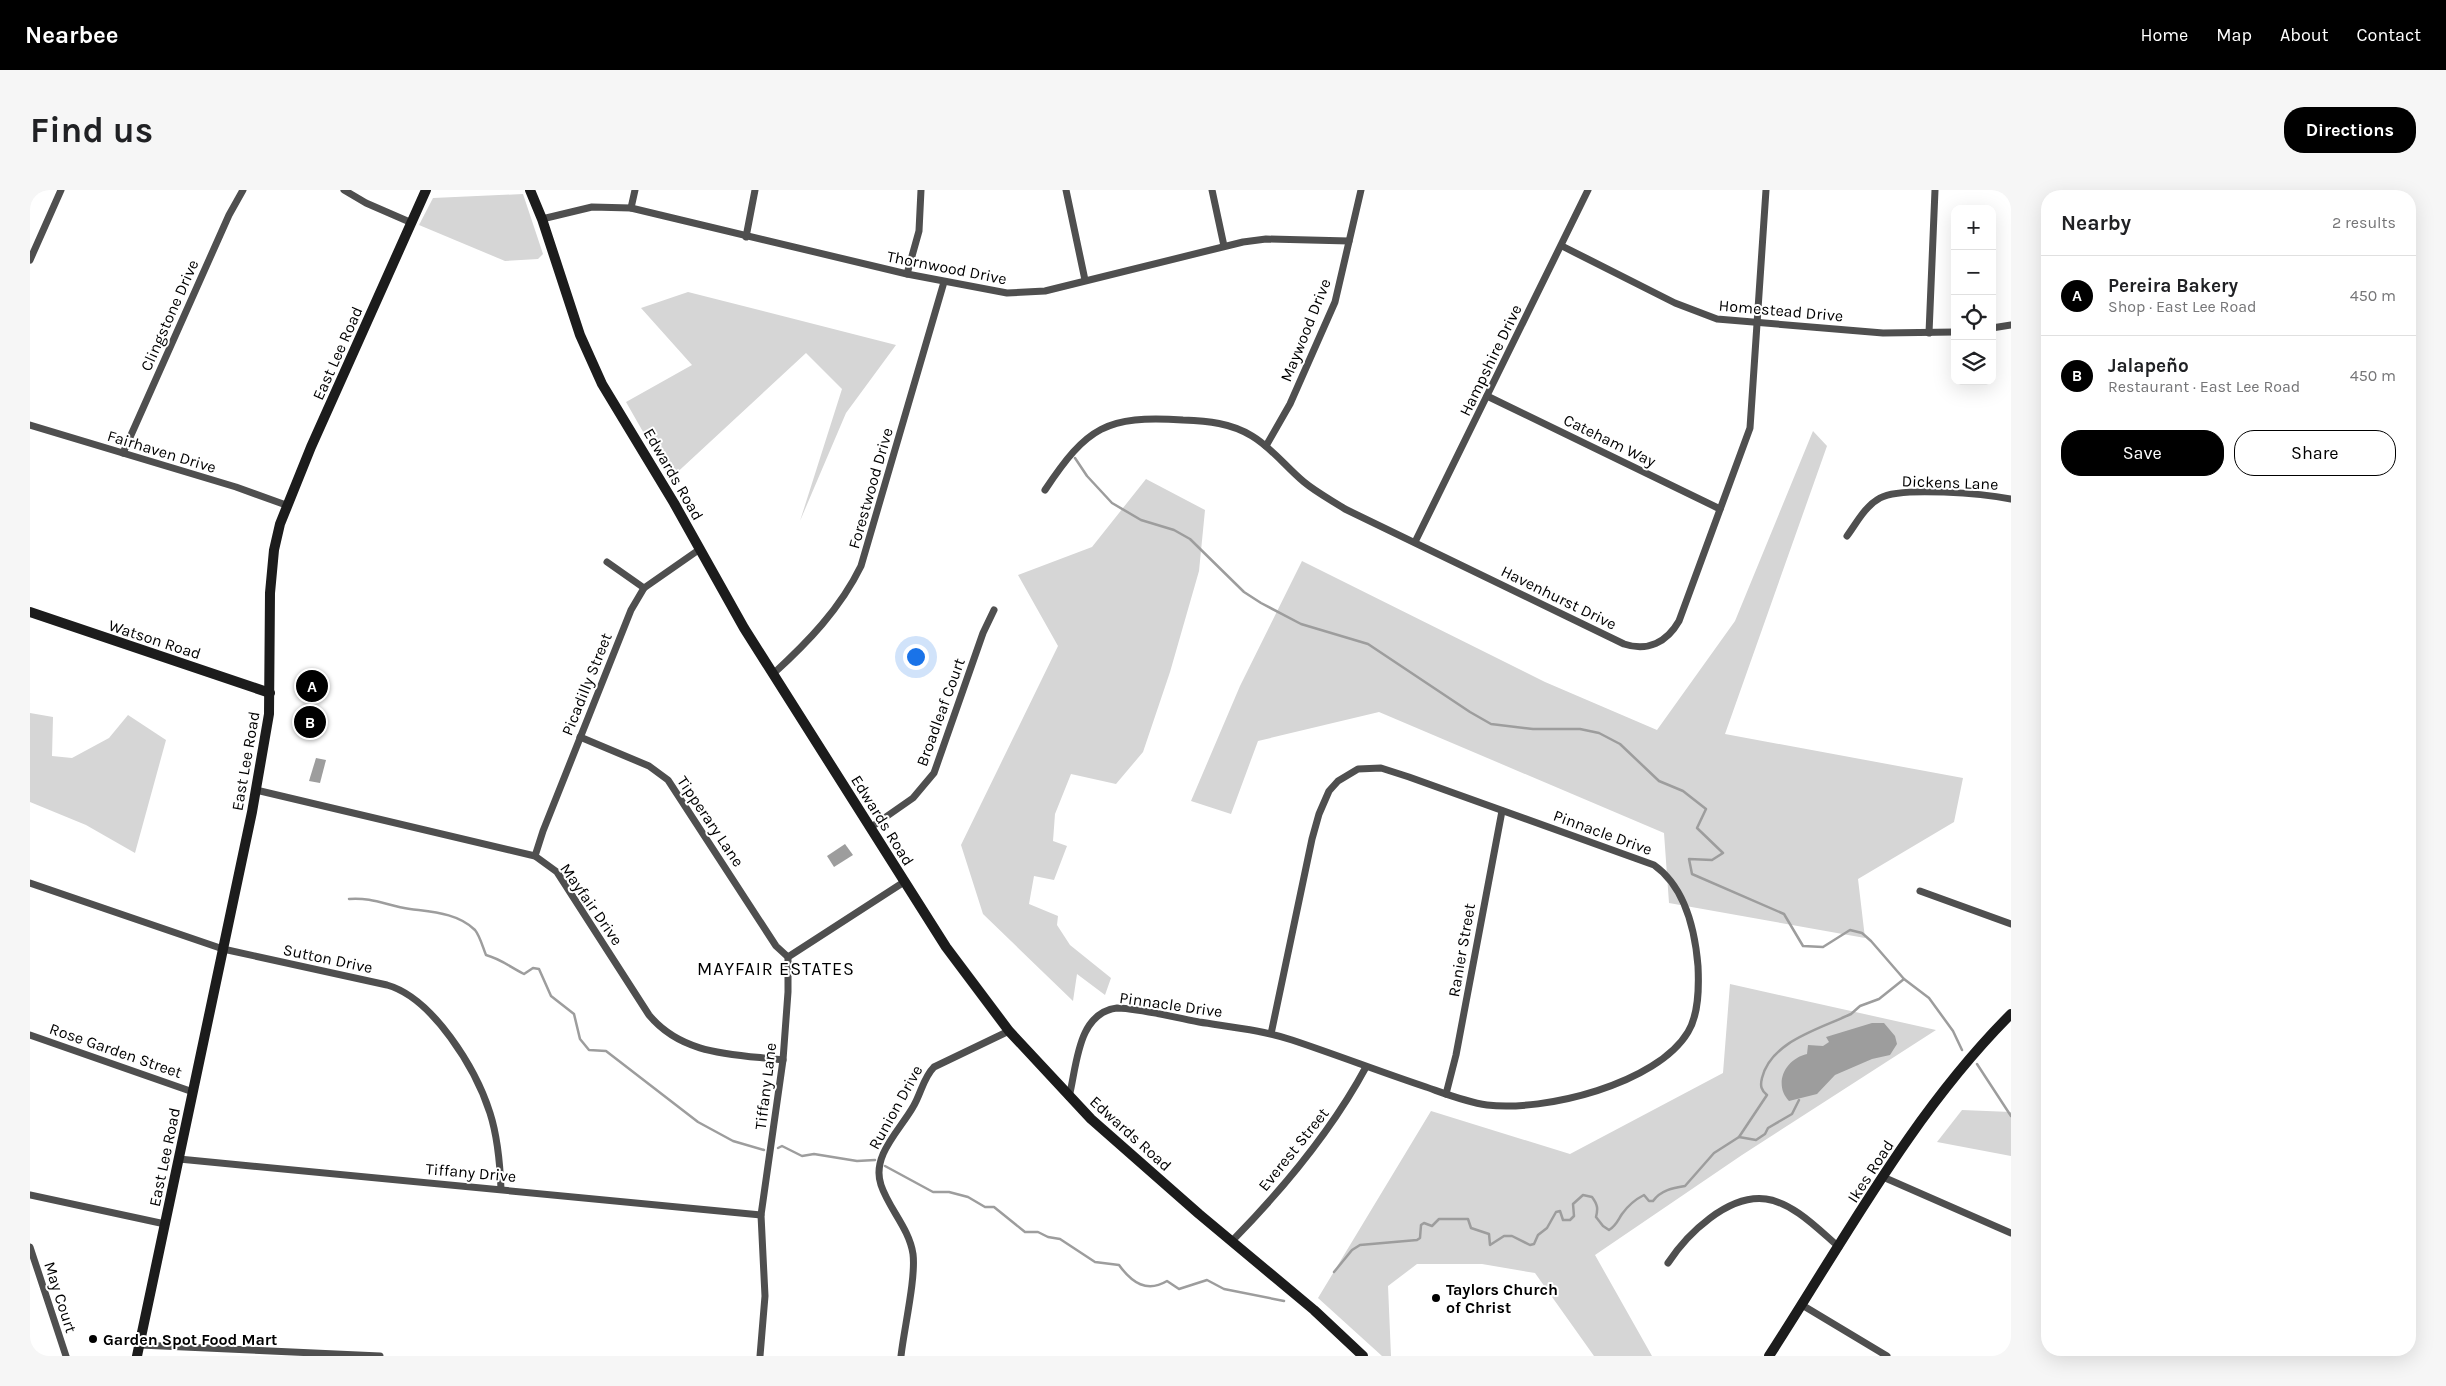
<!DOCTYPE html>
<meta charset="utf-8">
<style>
body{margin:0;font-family:Karla,sans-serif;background:#f6f6f6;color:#202124}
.controls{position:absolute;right:15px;top:15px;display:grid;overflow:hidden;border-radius:10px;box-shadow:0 5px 20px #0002}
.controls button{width:45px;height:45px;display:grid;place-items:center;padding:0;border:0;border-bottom:1px solid #e0e0e0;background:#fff;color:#202124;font:25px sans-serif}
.you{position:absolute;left:885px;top:466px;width:18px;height:18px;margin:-12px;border:4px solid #fff;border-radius:50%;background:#1a73e8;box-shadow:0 0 0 8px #1a73e833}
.badge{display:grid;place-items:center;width:32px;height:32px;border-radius:50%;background:#000;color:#fff;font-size:16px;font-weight:700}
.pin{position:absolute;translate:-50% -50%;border:2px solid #fff;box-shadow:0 1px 5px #0006}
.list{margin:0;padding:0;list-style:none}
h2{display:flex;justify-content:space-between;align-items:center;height:65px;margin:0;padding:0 20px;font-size:21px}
h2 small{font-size:16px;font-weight:400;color:#757577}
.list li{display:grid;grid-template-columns:32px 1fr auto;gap:15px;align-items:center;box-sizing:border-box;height:80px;padding:0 20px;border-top:1px solid #e0e0e0}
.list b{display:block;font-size:19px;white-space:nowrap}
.list p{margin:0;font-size:16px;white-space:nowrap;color:#757577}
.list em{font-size:16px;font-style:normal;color:#757577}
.actions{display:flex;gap:10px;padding:15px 20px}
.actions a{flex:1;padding:11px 0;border:1px solid #000;border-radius:20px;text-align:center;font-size:18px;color:#000}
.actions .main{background:#000;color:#fff}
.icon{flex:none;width:28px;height:28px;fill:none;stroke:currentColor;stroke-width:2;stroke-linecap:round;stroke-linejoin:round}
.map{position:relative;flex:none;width:1981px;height:1166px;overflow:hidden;border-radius:20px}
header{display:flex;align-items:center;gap:30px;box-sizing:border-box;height:70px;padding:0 25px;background:#000;color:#fff}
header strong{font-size:24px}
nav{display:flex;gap:28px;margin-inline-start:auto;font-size:18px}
.intro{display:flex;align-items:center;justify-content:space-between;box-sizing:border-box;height:120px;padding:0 30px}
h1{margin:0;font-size:35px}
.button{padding:12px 22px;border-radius:20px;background:#000;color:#fff;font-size:18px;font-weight:700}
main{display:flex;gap:30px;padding:0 30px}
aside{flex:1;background:#fff;border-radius:20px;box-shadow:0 5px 20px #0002}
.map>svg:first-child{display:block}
.green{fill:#d6d6d6}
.water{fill:#9d9d9d}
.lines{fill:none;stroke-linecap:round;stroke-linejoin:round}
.stream{stroke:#9d9d9d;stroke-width:2.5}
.street{stroke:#4f4f4f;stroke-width:7}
.secondary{stroke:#1c1c1c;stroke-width:10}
.poi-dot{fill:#000;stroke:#fff;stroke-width:2}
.labels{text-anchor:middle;stroke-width:4;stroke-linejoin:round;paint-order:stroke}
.street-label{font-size:16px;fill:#000;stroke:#fff}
.poi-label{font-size:16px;font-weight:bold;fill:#000;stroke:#fff;text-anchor:start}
.neighbourhood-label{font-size:18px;letter-spacing:1px;fill:#000;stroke:#fff}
</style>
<header>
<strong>Nearbee</strong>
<nav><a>Home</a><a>Map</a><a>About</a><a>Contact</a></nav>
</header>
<div class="intro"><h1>Find us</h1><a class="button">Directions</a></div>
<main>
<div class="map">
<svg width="1981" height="1166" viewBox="0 0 1981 1166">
<rect width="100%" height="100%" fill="#fff"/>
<g class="green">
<polygon points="493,4 513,64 508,69 475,71 389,35 403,8"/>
<polygon points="658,102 866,155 816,223 770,331 812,199 776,163 640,289 596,212 662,175 611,118"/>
<polygon points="1783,241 1797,256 1695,544 1933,588 1924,632 1828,689 1835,748 1639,713 1634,643 1349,522 1228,551 1201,624 1161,611 1210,496 1272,371 1515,492 1627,540 1705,431"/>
<polygon points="1116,289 1175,320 1169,381 1140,482 1113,562 1086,594 1041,584 1025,624 1023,651 1037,656 1024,690 1004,686 999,714 1028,726 1027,735 1040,755 1081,788 1075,805 1047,784 1043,811 953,724 931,655 1028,456 988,385 1062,357"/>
<polygon points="0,523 23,527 22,566 42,568 79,548 98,525 136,550 105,663 56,635 0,612"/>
<polygon points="1700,794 1906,840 1712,965 1565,1065 1622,1166 1564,1166 1505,1083 1452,1074 1387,1074 1358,1096 1361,1166 1352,1166 1288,1108 1401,921 1540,964 1693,883"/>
<polygon points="1932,920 1981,922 1981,966 1907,952"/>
</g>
<g class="water">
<polygon points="286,568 296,570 290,593 279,591"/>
<polygon points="815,654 823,665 804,677 797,666"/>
<path d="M1842,833H1854L1865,846L1867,854L1860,865L1842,869L1805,885L1787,904L1759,911C1743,894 1755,869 1777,864L1778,855L1793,856L1799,852L1796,847Z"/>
</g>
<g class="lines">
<g class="stream">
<polyline points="1045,268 1057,286 1082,313 1111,330 1144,340 1160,349 1214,402 1231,413 1271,434 1338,454 1440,522 1461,534 1503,539 1550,539 1569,543 1590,554 1629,591 1653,601 1676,619 1667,638 1693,663 1682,670 1659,669 1662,684 1754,724 1773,756 1793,757 1820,740 1832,743 1841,751 1874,789 1899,808 1923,841 1932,860"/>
<path d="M319,709C342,707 358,716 380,719C402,722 428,723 445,740C450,746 453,758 456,765C471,769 480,777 494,784L503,778L509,779L521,806L544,824L550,849L559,860L576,861L668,932L703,951L734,960"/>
<polyline points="1947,874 1981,926"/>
<polyline points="1709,947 1726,950 1735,944 1738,938 1762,924 1769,910"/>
<polyline points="748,958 752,956 772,966 784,964 827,971 845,970"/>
<path d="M855,976L903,1002H919L938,1007L955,1017H964L995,1042H1008L1018,1047L1030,1049L1065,1072L1089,1075C1102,1093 1117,1103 1137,1091L1149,1099L1177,1090L1194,1099L1254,1111"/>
<path d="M1304,1082L1322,1060L1330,1055L1387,1050L1390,1048L1391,1035L1394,1033L1402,1036L1409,1029H1438L1441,1038L1459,1044L1460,1055L1474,1046H1482L1500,1055L1504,1054L1508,1045L1517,1038L1526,1022L1530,1021L1533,1030H1540L1544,1026L1543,1014L1553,1005L1562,1007C1568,1015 1568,1019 1566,1027L1573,1036L1579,1040C1586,1036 1588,1030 1592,1024C1597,1017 1606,1009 1614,1005L1619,1011H1623C1631,1000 1643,998 1655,996L1684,963L1709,947L1737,905C1731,900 1730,896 1732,888C1741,851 1790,839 1821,824L1830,816L1849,809L1874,789"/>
</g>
<g class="street">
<polyline points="314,0 336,13 382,33"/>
<polyline points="1036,0 1055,90"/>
<polyline points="1182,0 1194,56"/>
<polyline points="601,18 605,0"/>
<polyline points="512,29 562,17 601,18 877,84 977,103 1015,101 1213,52 1236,49 1319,51"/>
<polyline points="716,47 725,0"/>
<polyline points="1532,56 1645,113 1687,129 1853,143 1925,142"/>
<polyline points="0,70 31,0"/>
<polyline points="877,84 889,41 891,0"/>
<polyline points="1962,138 1981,135"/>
<polyline points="1899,143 1905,0"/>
<polyline points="1457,206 1690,319"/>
<polyline points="0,235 206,297 256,315"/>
<polyline points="1236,256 1260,214 1305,112 1331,0"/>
<polyline points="93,263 199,25 213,0"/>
<path d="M1015,300C1057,237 1076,225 1153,230C1178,231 1201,233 1222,246C1242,258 1256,277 1274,292C1286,302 1301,310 1315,319L1594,454C1618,462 1637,452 1649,431L1720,238L1736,0"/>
<path d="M1817,346C1826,334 1835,316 1850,308C1872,296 1955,304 1981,309"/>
<polyline points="1385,352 1558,0"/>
<polyline points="577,372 614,398"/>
<path d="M743,484C778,452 810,419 831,376L914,92"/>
<polyline points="550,547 619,576 638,590 746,756 758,767"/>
<path d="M226,600L505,666L527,682L619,825C653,866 704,864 753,870"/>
<polyline points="840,638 883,608 904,583 953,443 964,420"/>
<polyline points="505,666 513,641 601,420 614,398 670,359"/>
<path d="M0,693L193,759L357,795C403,808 446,879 460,923C468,948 470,973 471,999"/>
<polyline points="1890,701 1981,734"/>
<polyline points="0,845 163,902"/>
<polyline points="1416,904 1426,865 1472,621"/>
<path d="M1039,907C1047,876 1047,823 1087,818C1114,819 1142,827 1169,832C1200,837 1232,840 1262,850C1307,865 1351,882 1396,897C1416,904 1436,912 1457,915C1514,922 1627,894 1658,842C1669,824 1669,797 1668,776C1665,740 1655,697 1624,675L1379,587L1351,578L1328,579L1308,591L1299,601L1289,624L1282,649L1241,844"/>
<polyline points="149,969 731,1025"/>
<polyline points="1853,987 1981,1043"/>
<polyline points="0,1005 135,1034"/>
<path d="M1202,1051C1253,999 1301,942 1336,877"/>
<polyline points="0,1057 36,1166"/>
<path d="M1638,1073C1657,1044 1698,1004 1736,1009C1764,1013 1789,1040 1809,1057"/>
<polyline points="1772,1115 1857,1166"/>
<polyline points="110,1155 350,1166"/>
<polyline points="730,1166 735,1106 731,1025 753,870 758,802 758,767 874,692"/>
<path d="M871,1166C874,1139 886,1088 883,1064C879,1038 859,1019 851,995C841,966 870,940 883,917C891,904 893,888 904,877L979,841"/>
</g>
<g class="secondary">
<polyline points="500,0 512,29 550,145 572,194 644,313 714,438 916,757 979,841 1061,929 1169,1024 1284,1120 1333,1166"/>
<polyline points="0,422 240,503"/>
<polyline points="107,1166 222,622 239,524 240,403 244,360 250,334 281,257 396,0"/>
<path d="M1739,1166C1815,1049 1882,923 1981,824"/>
</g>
</g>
<g class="poi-dot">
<circle cx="1406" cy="1108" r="5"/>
<circle cx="63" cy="1149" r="5"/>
</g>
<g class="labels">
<g class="street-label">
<text transform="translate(917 77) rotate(11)" y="6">Thornwood Drive</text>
<text transform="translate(1751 120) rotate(5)" y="6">Homestead Drive</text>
<text transform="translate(139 125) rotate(-66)" y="6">Clingstone Drive</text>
<text transform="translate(1275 140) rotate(-68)" y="6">Maywood Drive</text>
<text transform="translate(307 163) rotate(-66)" y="6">East Lee Road</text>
<text transform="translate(1460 170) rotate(-64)" y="6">Hampshire Drive</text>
<text transform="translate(1580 250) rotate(26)" y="6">Cateham Way</text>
<text transform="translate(132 261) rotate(17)" y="6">Fairhaven Drive</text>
<text transform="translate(644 284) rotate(60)" y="6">Edwards Road</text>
<text transform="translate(1920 292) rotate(2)" y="6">Dickens Lane</text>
<text transform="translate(840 298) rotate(-74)" y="6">Forestwood Drive</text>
<text transform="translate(1529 407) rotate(26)" y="6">Havenhurst Drive</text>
<text transform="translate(125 449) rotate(18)" y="6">Watson Road</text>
<text transform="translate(556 494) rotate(-68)" y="6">Picadilly Street</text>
<text transform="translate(910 522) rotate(-70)" y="6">Broadleaf Court</text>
<text transform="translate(215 571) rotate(-80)" y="6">East Lee Road</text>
<text transform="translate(853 630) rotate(58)" y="6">Edwards Road</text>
<text transform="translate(681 631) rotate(56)" y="6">Tipperary Lane</text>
<text transform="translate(1573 642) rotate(20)" y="6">Pinnacle Drive</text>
<text transform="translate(562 714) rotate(55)" y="6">Mayfair Drive</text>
<text transform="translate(1431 760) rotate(-80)" y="6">Ranier Street</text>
<text transform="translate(298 768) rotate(12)" y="6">Sutton Drive</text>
<text transform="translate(1141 814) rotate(8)" y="6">Pinnacle Drive</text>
<text transform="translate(86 860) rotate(19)" y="6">Rose Garden Street</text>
<text transform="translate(735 896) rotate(-83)" y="6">Tiffany Lane</text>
<text transform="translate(865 917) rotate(-61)" y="6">Runion Drive</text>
<text transform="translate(1101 943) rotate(42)" y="6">Edwards Road</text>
<text transform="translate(1263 959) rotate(-51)" y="6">Everest Street</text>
<text transform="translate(134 967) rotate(-78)" y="6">East Lee Road</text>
<text transform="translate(1840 981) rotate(-57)" y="6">Ikes Road</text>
<text transform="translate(441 982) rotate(5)" y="6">Tiffany Drive</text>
<text transform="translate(31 1107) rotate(72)" y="6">May Court</text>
</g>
<g class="poi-label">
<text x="1416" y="1105">Taylors Church<tspan x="1416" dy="18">of Christ</tspan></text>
<text x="73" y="1155">Garden Spot Food Mart</text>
</g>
<g class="neighbourhood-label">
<text x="746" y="785">MAYFAIR ESTATES</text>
</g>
</g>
</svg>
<div class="controls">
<button>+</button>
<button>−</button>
<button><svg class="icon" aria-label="locate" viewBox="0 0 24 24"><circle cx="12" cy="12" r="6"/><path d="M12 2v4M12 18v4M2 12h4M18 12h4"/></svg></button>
<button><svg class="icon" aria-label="layers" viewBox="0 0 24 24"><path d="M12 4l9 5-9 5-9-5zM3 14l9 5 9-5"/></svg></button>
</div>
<div class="you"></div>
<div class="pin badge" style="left:282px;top:496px">A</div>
<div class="pin badge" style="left:280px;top:532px">B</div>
</div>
<aside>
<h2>Nearby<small>2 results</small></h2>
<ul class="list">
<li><span class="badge">A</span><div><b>Pereira Bakery</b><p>Shop · East Lee Road</p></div><em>450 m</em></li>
<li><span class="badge">B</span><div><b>Jalapeño</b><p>Restaurant · East Lee Road</p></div><em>450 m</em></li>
</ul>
<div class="actions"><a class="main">Save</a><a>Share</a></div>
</aside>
</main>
